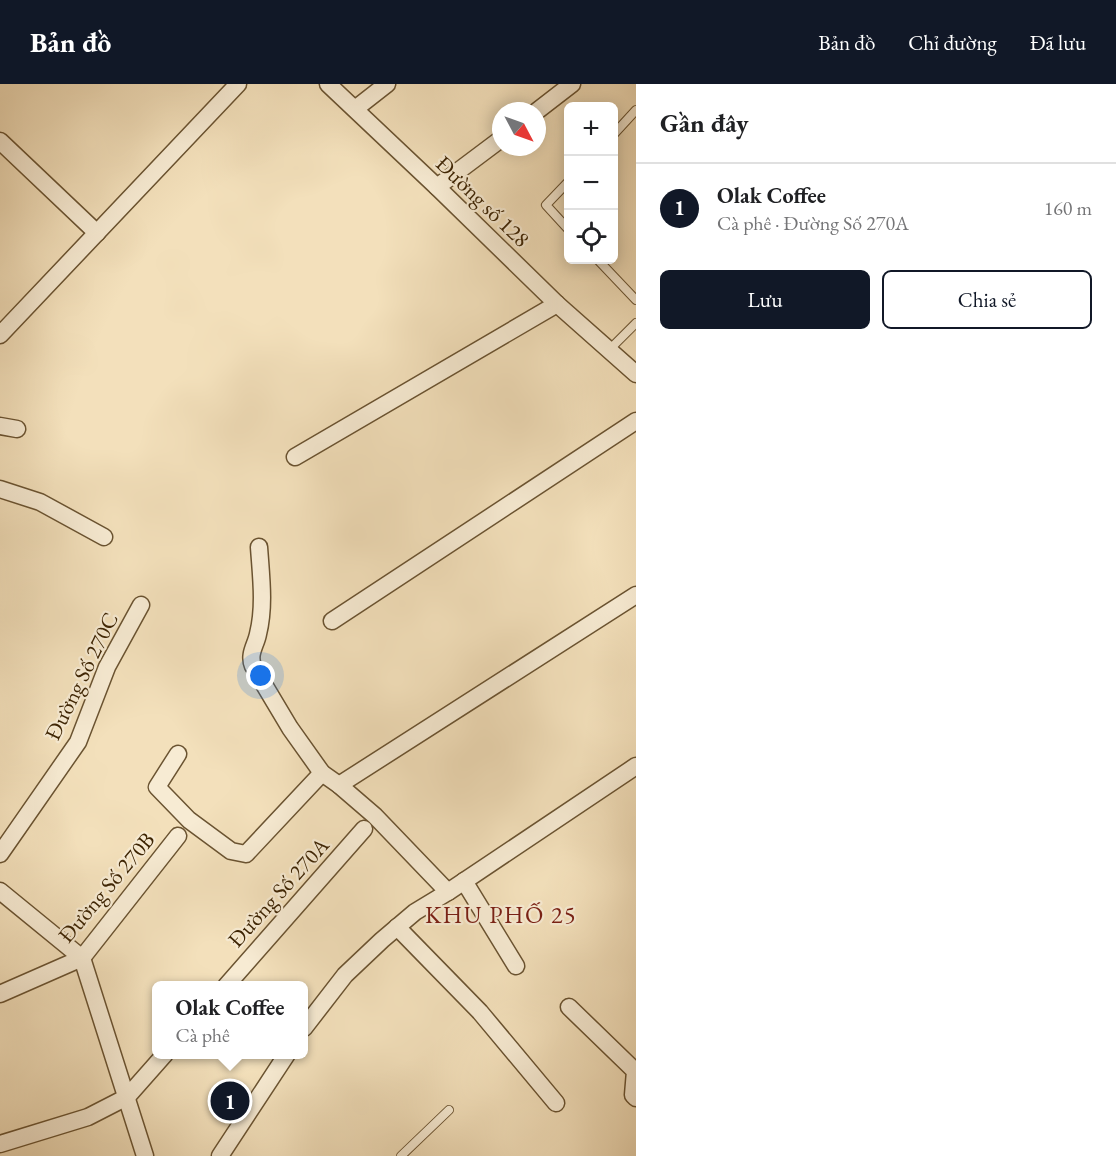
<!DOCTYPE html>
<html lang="vi">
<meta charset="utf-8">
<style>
body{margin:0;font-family:"EB Garamond",serif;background:#f6f6f6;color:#202124}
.controls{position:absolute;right:18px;top:18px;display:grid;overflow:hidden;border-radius:9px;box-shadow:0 3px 15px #0003}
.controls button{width:54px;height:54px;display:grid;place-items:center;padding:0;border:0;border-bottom:2px solid #e0e0e0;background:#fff;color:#202124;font:30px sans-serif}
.compass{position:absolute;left:492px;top:18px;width:54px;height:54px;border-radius:50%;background:#fff;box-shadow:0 3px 15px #0003;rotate:131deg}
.you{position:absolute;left:261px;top:592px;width:21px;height:21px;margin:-15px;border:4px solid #fff;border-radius:50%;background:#1a73e8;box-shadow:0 0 0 9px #1a73e833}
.badge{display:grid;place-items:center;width:39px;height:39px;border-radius:50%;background:#111827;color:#fff;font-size:20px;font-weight:700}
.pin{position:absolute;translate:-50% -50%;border:3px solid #fff;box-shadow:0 2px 6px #0006}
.popup{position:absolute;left:152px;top:897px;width:156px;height:78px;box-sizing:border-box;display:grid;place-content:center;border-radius:9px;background:#fff;filter:drop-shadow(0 2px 4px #0005);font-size:20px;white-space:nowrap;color:#757577}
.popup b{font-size:22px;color:#202124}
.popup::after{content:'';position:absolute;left:50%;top:100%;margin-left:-12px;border:12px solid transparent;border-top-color:#fff}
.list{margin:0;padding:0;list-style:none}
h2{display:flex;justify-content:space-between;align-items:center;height:78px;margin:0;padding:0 24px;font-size:26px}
h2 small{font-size:20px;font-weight:400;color:#757577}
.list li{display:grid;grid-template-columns:39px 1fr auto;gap:18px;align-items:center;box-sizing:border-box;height:90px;padding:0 24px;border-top:2px solid #e0e0e0}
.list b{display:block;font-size:22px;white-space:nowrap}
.list p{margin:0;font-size:20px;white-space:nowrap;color:#757577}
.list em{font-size:20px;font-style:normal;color:#757577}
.actions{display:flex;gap:12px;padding:18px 24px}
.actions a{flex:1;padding:14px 0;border:2px solid #111827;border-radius:9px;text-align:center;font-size:21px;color:#111827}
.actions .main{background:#111827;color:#fff}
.icon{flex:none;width:33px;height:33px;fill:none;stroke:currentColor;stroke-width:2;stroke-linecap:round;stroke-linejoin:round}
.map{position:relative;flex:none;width:636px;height:1072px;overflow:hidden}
header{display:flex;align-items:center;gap:36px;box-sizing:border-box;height:84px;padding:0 30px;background:#111827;color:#fff}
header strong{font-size:28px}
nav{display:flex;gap:33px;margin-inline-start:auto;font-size:21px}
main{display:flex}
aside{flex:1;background:#fff}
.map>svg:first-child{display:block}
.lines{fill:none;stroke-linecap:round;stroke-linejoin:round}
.lane-casing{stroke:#6a5331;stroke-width:10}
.street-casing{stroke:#6a5331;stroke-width:19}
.lane{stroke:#f7ebd3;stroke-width:8}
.street{stroke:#f7ebd3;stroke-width:16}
.labels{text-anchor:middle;stroke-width:4.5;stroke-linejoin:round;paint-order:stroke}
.street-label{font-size:22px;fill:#3d2403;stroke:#f7ebd3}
.neighbourhood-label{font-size:24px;letter-spacing:1.5px;fill:#7a1f14;stroke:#f7ebd3}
</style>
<header>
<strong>Bản đồ</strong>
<nav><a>Bản đồ</a><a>Chỉ đường</a><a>Đã lưu</a></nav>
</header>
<main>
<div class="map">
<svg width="636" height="1072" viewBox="0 0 636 1072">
<rect width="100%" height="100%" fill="#f3e0bb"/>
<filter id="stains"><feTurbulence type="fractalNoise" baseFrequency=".00333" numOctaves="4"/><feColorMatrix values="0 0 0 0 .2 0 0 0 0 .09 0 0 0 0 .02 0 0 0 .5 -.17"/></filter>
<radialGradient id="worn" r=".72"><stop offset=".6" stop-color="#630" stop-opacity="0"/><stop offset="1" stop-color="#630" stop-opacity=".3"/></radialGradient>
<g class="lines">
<g class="lane-casing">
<g id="lane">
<polyline points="614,50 636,26"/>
<polyline points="568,98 546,121 568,145"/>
<polyline points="598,176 636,216"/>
<polyline points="609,266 636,239"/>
<polyline points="401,1072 449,1026"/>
</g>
</g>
<g class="street-casing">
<g id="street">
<polyline points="328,0 437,103 557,220 636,290"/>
<polyline points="355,25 387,0"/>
<polyline points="537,27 572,0"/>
<polyline points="0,57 97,149"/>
<polyline points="437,103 501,55"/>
<polyline points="0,251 238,0"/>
<polyline points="0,342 17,345"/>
<polyline points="295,373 557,220"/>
<polyline points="0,405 40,418 104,453"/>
<path d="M259,463C261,492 265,522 258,550C256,561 248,570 253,582L290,644L322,689L339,701L375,732L448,808"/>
<polyline points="332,537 636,337"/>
<polyline points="178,670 157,703 189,736 231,767 246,770 322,689"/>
<polyline points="339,701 636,511"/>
<polyline points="0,770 78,658 107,583 141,521"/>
<polyline points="464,797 516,882"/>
<polyline points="0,807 82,874 145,1072"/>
<polyline points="397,843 480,928 556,1019"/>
<polyline points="226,902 364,745"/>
<polyline points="0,910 82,874 178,752"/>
<polyline points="569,923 635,987 633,1011 636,1014"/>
<polyline points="304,944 345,891 382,856 415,828 448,808 636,682"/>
<polyline points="0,1060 88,1033 127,1013 165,970"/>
<polyline points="220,1072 287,970"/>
</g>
</g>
<use href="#lane" class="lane"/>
<use href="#street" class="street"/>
</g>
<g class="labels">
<g class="street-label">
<text transform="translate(483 117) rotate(44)" y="8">Đường số 128</text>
<text transform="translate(81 592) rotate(-64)" y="8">Đường Số 270C</text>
<text transform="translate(106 803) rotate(-50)" y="8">Đường Số 270B</text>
<text transform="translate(278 808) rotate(-48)" y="8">Đường Số 270A</text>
</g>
<g class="neighbourhood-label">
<text x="501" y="839">KHU PHỐ 25</text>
</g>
</g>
<rect width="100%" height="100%" filter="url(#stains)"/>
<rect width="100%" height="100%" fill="url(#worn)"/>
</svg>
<div class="controls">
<button>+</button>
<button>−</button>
<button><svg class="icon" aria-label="locate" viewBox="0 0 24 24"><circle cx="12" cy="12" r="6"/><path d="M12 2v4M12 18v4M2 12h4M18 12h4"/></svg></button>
</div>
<svg class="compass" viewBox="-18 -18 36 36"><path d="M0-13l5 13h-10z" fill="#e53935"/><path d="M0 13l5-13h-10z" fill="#757577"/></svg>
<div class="you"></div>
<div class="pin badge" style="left:230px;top:1017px">1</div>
<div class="popup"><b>Olak Coffee</b>Cà phê</div>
</div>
<aside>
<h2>Gần đây<small></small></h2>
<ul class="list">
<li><span class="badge">1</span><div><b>Olak Coffee</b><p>Cà phê · Đường Số 270A</p></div><em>160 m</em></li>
</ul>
<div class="actions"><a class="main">Lưu</a><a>Chia sẻ</a></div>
</aside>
</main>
